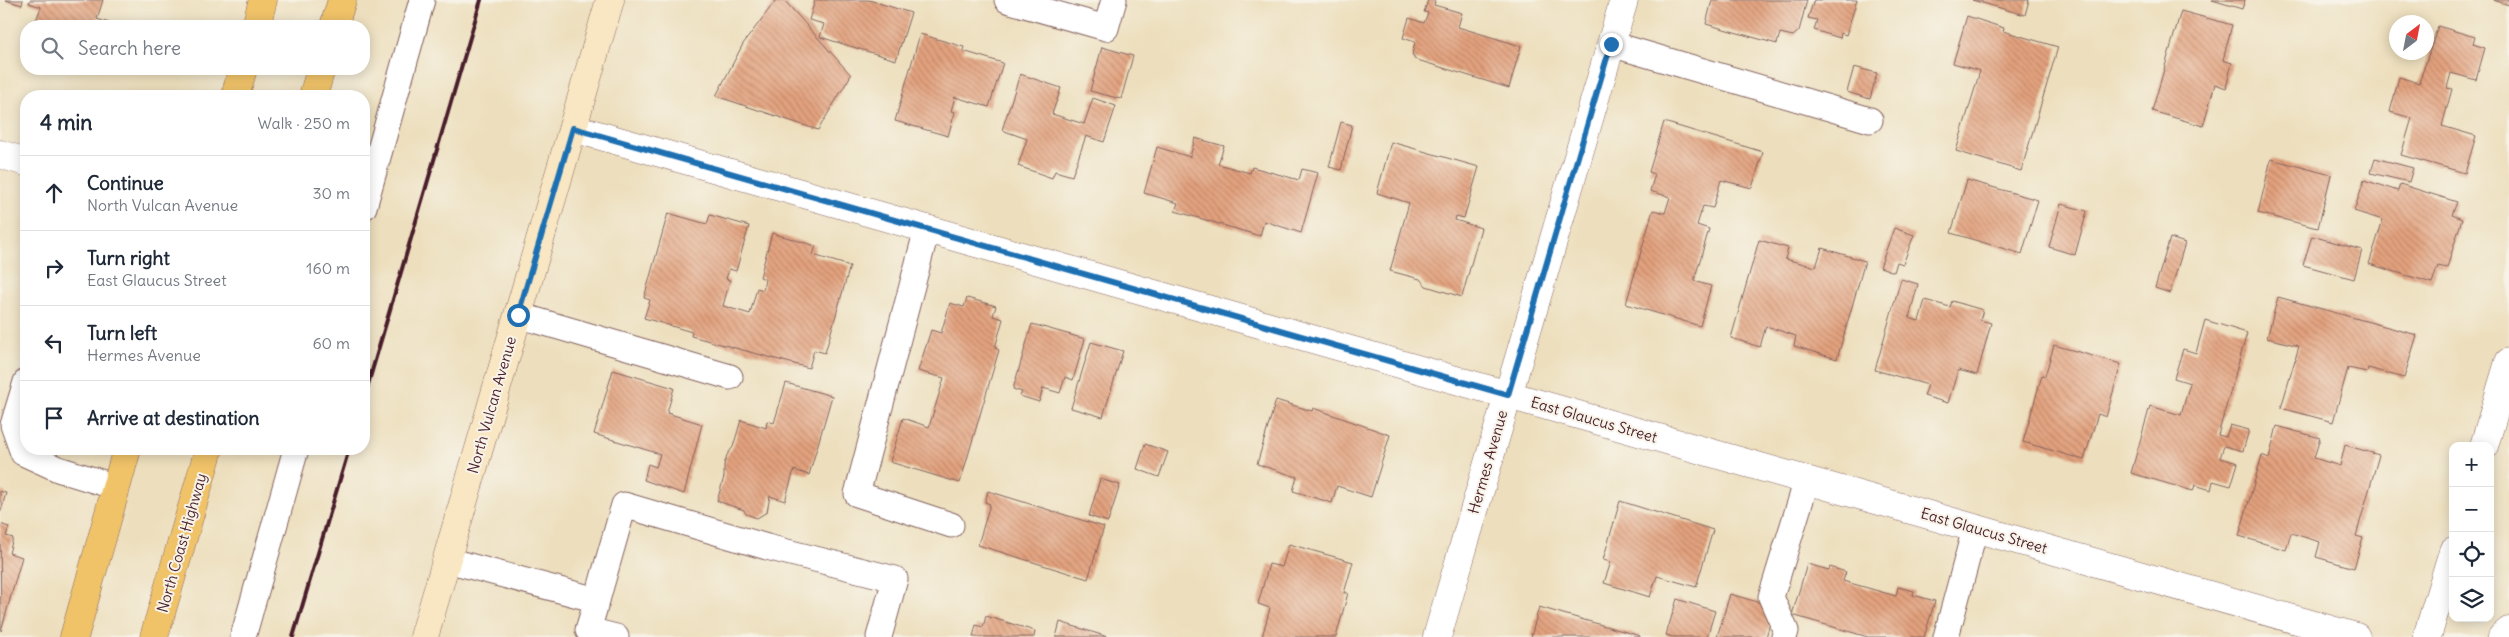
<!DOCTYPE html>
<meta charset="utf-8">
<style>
body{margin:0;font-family:Delius,sans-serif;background:#f6f6f7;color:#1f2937}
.controls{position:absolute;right:15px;bottom:15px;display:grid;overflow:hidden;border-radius:10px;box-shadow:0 2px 12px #0003}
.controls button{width:45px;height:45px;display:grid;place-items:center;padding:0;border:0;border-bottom:1px solid #e0e1e3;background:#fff;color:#1f2937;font:25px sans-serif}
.compass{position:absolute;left:2389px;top:15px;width:45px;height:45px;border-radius:50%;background:#fff;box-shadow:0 2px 12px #0003;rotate:32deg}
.stop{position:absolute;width:15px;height:15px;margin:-11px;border:4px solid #1f6fb2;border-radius:50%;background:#fff}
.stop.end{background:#1f6fb2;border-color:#fff;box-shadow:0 1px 5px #0008}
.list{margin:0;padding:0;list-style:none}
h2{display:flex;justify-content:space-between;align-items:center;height:65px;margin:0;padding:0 20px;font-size:21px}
h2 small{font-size:16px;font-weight:400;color:#747a83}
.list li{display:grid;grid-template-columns:32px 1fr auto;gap:15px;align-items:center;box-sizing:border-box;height:75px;padding:0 20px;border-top:1px solid #e0e1e3}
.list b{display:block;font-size:19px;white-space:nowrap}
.list p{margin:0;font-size:16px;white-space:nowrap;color:#747a83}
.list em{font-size:16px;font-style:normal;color:#747a83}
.icon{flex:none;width:28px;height:28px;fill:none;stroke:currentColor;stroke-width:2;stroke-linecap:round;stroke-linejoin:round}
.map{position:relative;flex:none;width:2509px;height:637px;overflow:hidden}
.search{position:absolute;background:#fff;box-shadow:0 2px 12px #0003;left:20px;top:20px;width:350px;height:55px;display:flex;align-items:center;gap:12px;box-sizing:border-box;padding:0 18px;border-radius:20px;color:#747a83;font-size:19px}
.panel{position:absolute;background:#fff;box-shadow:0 2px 12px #0003;left:20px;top:90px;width:350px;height:365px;border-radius:20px}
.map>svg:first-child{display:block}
.building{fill:url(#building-back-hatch)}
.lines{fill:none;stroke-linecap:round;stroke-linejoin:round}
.service-casing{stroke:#83625e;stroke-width:27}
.minor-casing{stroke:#83625e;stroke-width:29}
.secondary-casing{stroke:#83625e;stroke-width:29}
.primary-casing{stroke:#83625e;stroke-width:29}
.service{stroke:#fff;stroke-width:25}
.minor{stroke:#fff;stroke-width:28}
.secondary{stroke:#f9e7c3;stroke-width:28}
.primary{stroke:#f0c369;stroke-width:28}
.rail{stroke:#4a1f2b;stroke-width:4}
.route{stroke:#1f6fb2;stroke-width:6}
.labels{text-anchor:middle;stroke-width:4;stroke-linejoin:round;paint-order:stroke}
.street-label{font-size:15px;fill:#4a1f2b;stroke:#f7f3e8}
</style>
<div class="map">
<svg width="2509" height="637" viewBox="0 0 2509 637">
<defs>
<pattern id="building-back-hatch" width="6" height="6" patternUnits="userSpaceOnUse" patternTransform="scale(1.25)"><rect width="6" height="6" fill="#e3a27e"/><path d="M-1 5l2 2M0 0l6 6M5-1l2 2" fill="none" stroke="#ba8367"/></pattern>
</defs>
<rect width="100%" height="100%" fill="#f7f3e8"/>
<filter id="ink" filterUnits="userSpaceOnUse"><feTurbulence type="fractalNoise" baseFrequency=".02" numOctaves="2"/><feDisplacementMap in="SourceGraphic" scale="10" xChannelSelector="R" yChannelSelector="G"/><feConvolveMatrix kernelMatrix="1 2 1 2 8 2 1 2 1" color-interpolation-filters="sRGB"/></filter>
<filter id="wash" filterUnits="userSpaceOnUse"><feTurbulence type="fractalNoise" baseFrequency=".0096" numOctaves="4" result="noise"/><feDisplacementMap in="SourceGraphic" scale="20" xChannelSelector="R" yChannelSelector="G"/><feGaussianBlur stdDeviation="1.12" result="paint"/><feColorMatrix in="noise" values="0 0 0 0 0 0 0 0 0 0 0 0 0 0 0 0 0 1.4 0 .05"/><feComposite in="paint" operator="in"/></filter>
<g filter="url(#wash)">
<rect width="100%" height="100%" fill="#eddfbd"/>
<g id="blocks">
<g class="building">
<polygon points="5,0 23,0 22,5"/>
<polygon points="30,0 103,0 97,19 118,26 34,26 41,7 29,3"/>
<polygon points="776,0 784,0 851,75 818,130 716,96 743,44"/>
<polygon points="815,0 869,0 911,13 896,60 820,37 824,24 809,20"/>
<polygon points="1428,0 1435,1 1434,5 1462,13 1458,27 1521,46 1509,88 1414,59 1414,56 1412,55 1415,42 1403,38 1409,18 1424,23 1428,13 1424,12"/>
<polygon points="1712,0 1807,0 1799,31 1793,36 1780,33 1777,44 1706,24"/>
<polygon points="1814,0 1857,0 1846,35 1841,33 1840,38 1814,30 1817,20 1808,18"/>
<polygon points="1972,0 2029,0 2025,15"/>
<polygon points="2212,0 2245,0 2242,9"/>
<polygon points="2493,0 2509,0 2509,5"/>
<polygon points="2181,11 2232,25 2223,60 2232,63 2226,88 2215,84 2203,126 2152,111"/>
<polygon points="1967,16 2004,28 2003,31 2058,47 2021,171 1956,151 1980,71 1953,63"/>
<polygon points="2438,26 2475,37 2473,44 2485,48 2476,80 2451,73 2447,88 2452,89 2442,126 2476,136 2465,173 2401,155 2412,118 2390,112 2399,77 2419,83"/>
<polygon points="920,34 964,47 963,51 1003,63 989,107 955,97 951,111 955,112 948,136 895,121"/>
<polygon points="1102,47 1133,56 1121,99 1090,91"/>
<polygon points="1854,67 1877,73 1870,99 1847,92"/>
<polygon points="1020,74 1061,88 1052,114 1084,124 1093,98 1116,106 1104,142 1086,136 1072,176 1055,171 1052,178 1018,166 1027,139 1002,130"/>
<polygon points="1341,122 1352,125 1341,170 1329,167"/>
<polygon points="1664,122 1763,152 1752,188 1721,180 1713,208 1703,206 1697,225 1709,229 1694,281 1711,286 1700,326 1626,304 1653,210 1665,213 1670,197 1650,191 1655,174 1649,172"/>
<polygon points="1195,138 1224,146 1218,164 1250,173 1252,167 1299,180 1302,169 1318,173 1301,233 1264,221 1260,236 1175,211 1178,203 1144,193 1157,147 1190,157"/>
<polygon points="1391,142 1479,167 1464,218 1456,216 1455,220 1481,228 1462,297 1426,286 1420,279 1390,271 1409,203 1377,193"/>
<polygon points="2375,158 2413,168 2409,182 2371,173"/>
<polygon points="2271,159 2331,175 2318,228 2258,213"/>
<polygon points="1967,180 2038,200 2022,254 1951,233"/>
<polygon points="2364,180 2398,191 2400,184 2457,202 2452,215 2462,219 2447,268 2438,266 2432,283 2369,264 2383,220 2354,211"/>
<polygon points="2061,204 2087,211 2075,255 2049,247"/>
<polygon points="668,213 707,224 710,215 749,226 736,271 729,269 726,279 730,280 723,306 750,314 757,288 763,290 765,279 760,277 772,233 816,246 813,255 850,266 825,353 814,350 809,368 691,336 692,332 644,318 650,300 644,298"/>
<polygon points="1894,228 1914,235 1903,264 1897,262 1894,272 1880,267"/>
<polygon points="2312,236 2362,250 2354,279 2303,265"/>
<polygon points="2170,238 2185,243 2170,293 2155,288"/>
<polygon points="1759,240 1788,248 1785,259 1816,267 1822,248 1865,261 1837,359 1794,346 1796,336 1766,326 1760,347 1731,338"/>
<polygon points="1901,279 1918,284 1909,318 1919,321 1925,300 1950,307 1952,301 1983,310 1980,320 1991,323 1977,375 1958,370 1948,403 1924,396 1928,385 1875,370"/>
<polygon points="2278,297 2417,335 2404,378 2368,368 2367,372 2348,368 2333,422 2281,408 2299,346 2267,338"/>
<polygon points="967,298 996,306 993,316 1003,319 995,348 999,350 960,483 890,462 903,418 929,427 944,378 918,371 931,330 941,333 950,303 964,307"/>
<polygon points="2205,320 2247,333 2218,435 2226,437 2230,425 2249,430 2243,451 2224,446 2220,458 2238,463 2231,486 2213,481 2211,490 2195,485 2193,491 2131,473 2150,406 2181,415 2190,383 2174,378 2183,349 2196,353"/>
<polygon points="1032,324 1085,339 1073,380 1065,377 1060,393 1043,388 1039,402 1020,396 1022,392 1013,389"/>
<polygon points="1091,342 1123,351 1103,417 1071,408"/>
<polygon points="2054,345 2121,364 2106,417 2098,414 2084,460 2023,442 2042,375 2045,376"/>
<polygon points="613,370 674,388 667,413 702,424 684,494 644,480 648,464 656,467 660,454 594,434"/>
<polygon points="786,383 832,396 809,475 794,470 785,501 770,496 767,512 757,518 746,514 744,510 717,501 724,477 724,465 727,455 733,447 741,420 766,428 767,421 774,423"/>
<polygon points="1276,400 1312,411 1313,408 1390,435 1371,497 1337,486 1332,503 1293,491 1297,477 1257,464"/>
<polygon points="2277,426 2320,438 2314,458 2340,466 2345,445 2379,455 2356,536 2363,538 2354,568 2316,557 2320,542 2291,533 2286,550 2239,536 2262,455 2269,458"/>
<polygon points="1145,444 1168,452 1159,477 1137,469"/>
<polygon points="1100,479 1120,485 1108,522 1089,516"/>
<polygon points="0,491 6,493 1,511 0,511"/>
<polygon points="988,491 1104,527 1088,579 978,545 990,504 985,502"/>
<polygon points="1620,501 1713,530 1696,587 1657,576 1650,597 1604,583 1611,562 1603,560"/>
<polygon points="0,524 9,527 6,536 13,538 9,553 22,557 1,631"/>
<polygon points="1289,544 1353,562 1344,593 1348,593 1336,637 1262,637 1270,608 1258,604 1269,564 1282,567"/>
<polygon points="1807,564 1829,570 1830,567 1846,572 1843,581 1896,596 1898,587 1914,591 1913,595 1935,601 1924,637 1868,637 1792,615"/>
<polygon points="1730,594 1775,607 1766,637 1717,637"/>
<polygon points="1677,599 1715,611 1707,637 1673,637 1666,635"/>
<polygon points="1539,607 1640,636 1640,637 1531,637"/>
<polygon points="986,616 1035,631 1034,637 973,637 976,625 983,627"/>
<polygon points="1060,622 1108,637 1056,637"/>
</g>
</g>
</g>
<g filter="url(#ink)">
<use href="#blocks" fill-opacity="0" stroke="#83625e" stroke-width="1"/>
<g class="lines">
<g class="service-casing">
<g id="service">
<polyline points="1007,0 1106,28 1114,0"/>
<polyline points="1611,44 1870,120"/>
<polyline points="364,207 422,0"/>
<polyline points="927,229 857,494 951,525"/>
<polyline points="518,315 730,377"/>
<polyline points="26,382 13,425 23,453 58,469 116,487"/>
<polyline points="447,560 597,600 624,505 767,547 895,579 879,637"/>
<polyline points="597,600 588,630 616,637"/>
<polyline points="243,637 296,449"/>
<polyline points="1784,637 1786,631 1771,597 1807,480"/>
<polyline points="1946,637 1975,529"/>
</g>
</g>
<g class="minor-casing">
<g id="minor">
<polyline points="573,128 2356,637"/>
<polyline points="0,154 26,162"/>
<polyline points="2484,446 2509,362"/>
<polyline points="1437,637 1624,0"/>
<polyline points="2427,637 2453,551"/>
<polyline points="2502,637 2509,631"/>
</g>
</g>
<g class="secondary-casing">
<polyline id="secondary" points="424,637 610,0"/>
</g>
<g class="primary-casing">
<g id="primary">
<polyline points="256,26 263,0"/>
<polyline points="334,26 342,0"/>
<polyline points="235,96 243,69"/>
<polyline points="313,96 321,69"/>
<polyline points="74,637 127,449"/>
<polyline points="154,637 209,449"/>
</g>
</g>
<use href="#service" class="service"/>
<use href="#minor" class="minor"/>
<use href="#secondary" class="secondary"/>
<use href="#primary" class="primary"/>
<g class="rail">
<polyline points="364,398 481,0"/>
<polyline points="293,637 349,449"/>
</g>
</g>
</g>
<g class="lines" filter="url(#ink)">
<polyline class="route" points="518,315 573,128 1508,395 1611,44"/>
</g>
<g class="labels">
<g class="street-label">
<text transform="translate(492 405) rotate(-74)" y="5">North Vulcan Avenue</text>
<text transform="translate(1594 420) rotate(16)" y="5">East Glaucus Street</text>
<text transform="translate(1488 462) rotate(-74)" y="5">Hermes Avenue</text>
<text transform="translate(1984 531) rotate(16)" y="5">East Glaucus Street</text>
<text transform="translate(182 543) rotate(-74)" y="5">North Coast Highway</text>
</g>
</g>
</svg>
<div class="controls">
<button>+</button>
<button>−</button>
<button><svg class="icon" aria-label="locate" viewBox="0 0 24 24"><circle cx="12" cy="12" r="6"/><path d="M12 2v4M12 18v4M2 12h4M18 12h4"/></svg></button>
<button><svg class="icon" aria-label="layers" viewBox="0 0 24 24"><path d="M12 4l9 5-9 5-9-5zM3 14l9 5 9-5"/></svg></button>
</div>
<svg class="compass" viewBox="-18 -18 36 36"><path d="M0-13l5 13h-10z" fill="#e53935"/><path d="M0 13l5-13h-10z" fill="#747a83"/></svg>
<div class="stop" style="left:518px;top:315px"></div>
<div class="stop end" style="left:1611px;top:44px"></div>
<div class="search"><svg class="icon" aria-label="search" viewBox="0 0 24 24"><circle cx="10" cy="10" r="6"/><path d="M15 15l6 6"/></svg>Search here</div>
<section class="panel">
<h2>4 min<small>Walk · 250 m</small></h2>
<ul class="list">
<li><svg class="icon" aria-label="ahead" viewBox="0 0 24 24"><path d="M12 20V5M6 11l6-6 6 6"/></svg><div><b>Continue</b><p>North Vulcan Avenue</p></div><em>30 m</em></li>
<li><svg class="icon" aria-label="right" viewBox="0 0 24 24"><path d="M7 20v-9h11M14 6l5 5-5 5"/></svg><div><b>Turn right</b><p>East Glaucus Street</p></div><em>160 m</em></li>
<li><svg class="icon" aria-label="left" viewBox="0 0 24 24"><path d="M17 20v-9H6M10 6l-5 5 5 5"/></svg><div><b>Turn left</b><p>Hermes Avenue</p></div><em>60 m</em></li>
<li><svg class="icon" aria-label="arrive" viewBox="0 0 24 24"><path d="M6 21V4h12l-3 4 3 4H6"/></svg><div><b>Arrive at destination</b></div></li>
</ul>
</section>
</div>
